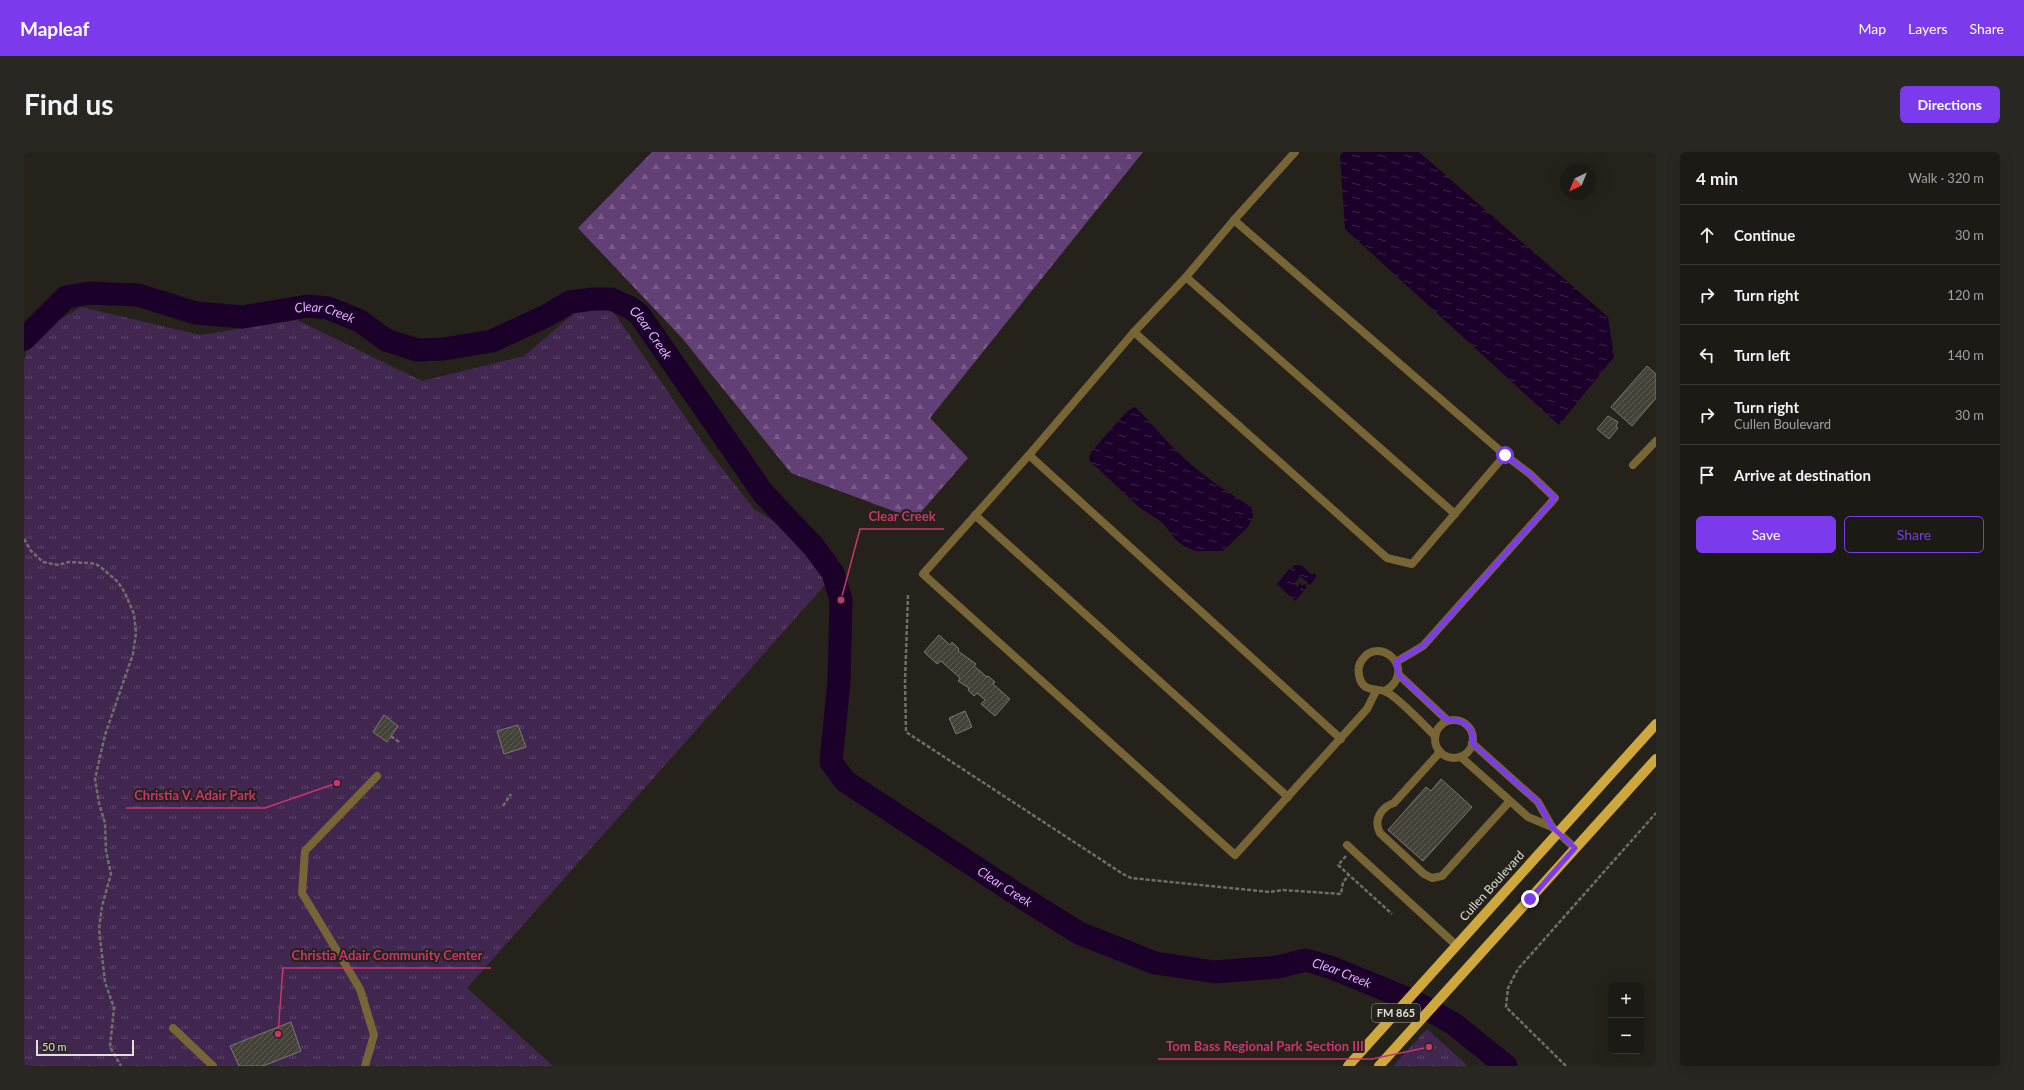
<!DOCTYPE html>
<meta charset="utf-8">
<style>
body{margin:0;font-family:Lato,sans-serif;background:#292722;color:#f1f3f6}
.controls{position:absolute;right:12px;bottom:12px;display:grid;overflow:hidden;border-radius:6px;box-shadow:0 4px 16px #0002}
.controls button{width:36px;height:36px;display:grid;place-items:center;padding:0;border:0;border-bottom:1px solid #3a3834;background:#1c1a14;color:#f1f3f6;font:20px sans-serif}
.compass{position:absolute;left:1536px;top:12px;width:36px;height:36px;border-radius:50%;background:#1c1a14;box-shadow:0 4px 16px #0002;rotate:223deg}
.scale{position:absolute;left:12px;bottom:10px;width:98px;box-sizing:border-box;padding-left:4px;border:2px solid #e1dfda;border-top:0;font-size:11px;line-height:14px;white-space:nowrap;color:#e1dfda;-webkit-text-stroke:3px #25221b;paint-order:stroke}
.stop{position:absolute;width:12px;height:12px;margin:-9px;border:3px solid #7c3aed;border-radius:50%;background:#fff}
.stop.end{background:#7c3aed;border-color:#fff;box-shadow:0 1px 4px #0008}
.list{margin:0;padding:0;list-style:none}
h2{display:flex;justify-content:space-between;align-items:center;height:52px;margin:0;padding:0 16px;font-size:17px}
h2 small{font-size:13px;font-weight:400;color:#a0a1a0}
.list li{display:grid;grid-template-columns:26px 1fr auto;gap:12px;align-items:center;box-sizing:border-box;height:60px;padding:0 16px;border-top:1px solid #3a3834}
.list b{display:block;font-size:15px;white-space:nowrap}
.list p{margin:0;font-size:13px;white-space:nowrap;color:#a0a1a0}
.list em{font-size:13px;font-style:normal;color:#a0a1a0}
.actions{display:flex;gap:8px;padding:12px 16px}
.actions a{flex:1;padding:9px 0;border:1px solid #7c3aed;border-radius:6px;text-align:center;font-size:14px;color:#7c3aed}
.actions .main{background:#7c3aed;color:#fff}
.icon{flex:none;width:22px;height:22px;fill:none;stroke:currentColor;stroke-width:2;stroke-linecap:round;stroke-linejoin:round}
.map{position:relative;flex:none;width:1632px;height:914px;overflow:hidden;border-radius:6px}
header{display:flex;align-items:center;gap:24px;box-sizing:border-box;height:56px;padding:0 20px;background:#7c3aed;color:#fff}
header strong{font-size:19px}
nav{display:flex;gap:22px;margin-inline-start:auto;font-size:14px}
.intro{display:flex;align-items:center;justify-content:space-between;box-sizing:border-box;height:96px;padding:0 24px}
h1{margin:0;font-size:28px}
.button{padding:10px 18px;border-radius:6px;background:#7c3aed;color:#fff;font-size:14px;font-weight:700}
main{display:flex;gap:24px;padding:0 24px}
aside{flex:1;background:#1c1a14;border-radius:6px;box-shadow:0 4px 16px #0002}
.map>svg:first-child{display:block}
.grass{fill:url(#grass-tufts)}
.forest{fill:url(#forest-firs)}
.pitch{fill:#412750}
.water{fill:url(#water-ripples)}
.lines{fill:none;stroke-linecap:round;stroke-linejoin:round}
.river{stroke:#1b0029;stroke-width:23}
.building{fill:url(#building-hatch);stroke:#7c7870}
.path{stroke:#716e68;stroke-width:2.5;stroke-dasharray:4 2;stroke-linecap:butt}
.service{stroke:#776536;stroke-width:8}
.minor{stroke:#776536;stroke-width:8}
.primary{stroke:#cea83c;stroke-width:10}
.route{stroke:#7c3aed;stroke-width:5}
.labels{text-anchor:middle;stroke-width:4;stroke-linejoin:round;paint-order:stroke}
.shield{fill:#25221b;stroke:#a9a6a1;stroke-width:1}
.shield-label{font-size:11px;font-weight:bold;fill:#e1dfda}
.street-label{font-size:12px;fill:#e1dfda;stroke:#25221b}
.water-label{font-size:13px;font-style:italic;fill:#e1aeff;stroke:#25221b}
.leader{fill:none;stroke:#c7366e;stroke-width:1.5}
.callout-dot{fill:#c7366e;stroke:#25221b;stroke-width:1.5}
.callout-label{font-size:13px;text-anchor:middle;font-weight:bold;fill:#c7366e;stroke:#25221b;stroke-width:4;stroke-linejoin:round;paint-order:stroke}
</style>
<header>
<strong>Mapleaf</strong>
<nav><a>Map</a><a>Layers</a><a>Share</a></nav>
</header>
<div class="intro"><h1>Find us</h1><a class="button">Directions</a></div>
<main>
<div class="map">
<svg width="1632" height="914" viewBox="0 0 1632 914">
<defs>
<pattern id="grass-tufts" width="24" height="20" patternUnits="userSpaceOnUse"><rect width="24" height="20" fill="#412750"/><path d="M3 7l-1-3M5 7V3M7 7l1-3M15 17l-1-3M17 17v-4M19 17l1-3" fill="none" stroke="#5c4669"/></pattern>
<pattern id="forest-firs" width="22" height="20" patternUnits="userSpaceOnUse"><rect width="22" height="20" fill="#624075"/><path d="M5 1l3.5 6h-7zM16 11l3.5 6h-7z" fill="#785b88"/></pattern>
<pattern id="water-ripples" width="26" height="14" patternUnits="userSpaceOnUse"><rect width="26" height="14" fill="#1b0029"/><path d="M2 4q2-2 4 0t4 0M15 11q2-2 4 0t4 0" fill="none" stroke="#3c2547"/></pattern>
<pattern id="building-hatch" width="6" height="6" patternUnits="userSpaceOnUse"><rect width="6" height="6" fill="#444139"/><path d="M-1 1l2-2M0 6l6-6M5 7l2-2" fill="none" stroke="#5f5c55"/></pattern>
</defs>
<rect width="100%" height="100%" fill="#25221b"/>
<g class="grass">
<polygon points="584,152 683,297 730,357 772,383 808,425 443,836 529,914 0,914 0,208 7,185 57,155 176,183 273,168 398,229 500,204 553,159"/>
<polygon points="1403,877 1444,914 1369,914"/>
</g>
<polygon class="forest" points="628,0 1119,0 906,266 944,306 891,367 767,321 658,186 554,76"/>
<polygon class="pitch" points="35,894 51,909 46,914 17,914"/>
<g class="water">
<polygon points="1319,0 1395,0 1584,165 1590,205 1535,273 1321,77 1316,4"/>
<path d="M1111,255C1128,271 1142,290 1160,306C1180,325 1204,340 1227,355L1229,364L1224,375L1199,399H1172L1160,394L1151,387L1139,371L1115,355L1065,308L1067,300L1096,267L1105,258Z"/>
<polygon points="1270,413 1277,413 1288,423 1290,421 1293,424 1286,433 1276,424 1270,432 1273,435 1276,431 1278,434 1280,432 1283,435 1271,449 1253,432 1266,416 1267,417"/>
</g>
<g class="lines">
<path class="river" id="s1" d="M0,187L42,145L66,141L114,143L172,161L219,165L283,154L304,156L336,169L362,188L393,198L420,197L468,189L522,164L546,150L569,147H587L605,155L615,162L739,341L790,395L809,421L817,448L815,529L807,610L821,629L994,743L1055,781L1131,811L1191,820L1254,815L1282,808L1306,815L1389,849L1430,872L1482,914"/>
</g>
<g class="building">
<polygon points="1623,214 1632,222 1632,246 1608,274 1587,255"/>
<polygon points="1584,264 1594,270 1592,274 1594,276 1585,287 1573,277"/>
<polygon points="915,483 926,493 928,490 935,497 934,499 952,512 950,514 963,525 964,524 971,530 969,532 986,547 971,564 957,552 961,548 953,541 950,544 944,538 945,536 934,529 936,526 917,509 913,512 900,500"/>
<polygon points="941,559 948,575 932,582 925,566"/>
<polygon points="360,563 374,574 363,590 349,580"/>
<polygon points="494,573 502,595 480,602 473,579"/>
<polygon points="1417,627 1448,655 1399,709 1364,678 1402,635 1407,639"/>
<polygon points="267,870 277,899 239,914 215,914 206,894"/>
</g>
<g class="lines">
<g class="path">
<polyline points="0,387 7,399 19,410 34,413 45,410 65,411 72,412 79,417 94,430 101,441 110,462 112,481 109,502 81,583 71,627 75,651 81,671 82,699 87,722 78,754 75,777 81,830 90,856 86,895 97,914"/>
<polyline points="884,443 881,529 882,580 1099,722 1107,726 1246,740 1259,738 1317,742 1319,730 1325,723"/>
<polyline points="367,584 375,590"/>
<polyline points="479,654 487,642"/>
<polyline points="1322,704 1314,713 1368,762"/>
<polyline points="1542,914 1482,855 1484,836 1494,817 1632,661"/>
</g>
<g class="service">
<polyline points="1210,68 1271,0"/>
<polyline points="1609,313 1632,289"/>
<path d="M1416,600L1370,651C1357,655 1349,668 1356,681L1400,722L1408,726L1418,724L1485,650"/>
<polyline points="1323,693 1432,793"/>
<polyline points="149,876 189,914"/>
</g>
<g class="minor">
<polyline points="1162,125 1431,362"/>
<polyline points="1005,303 1110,180"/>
<polyline points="951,363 1264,645"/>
<polyline points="1372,510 1399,494 1531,346 1506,322 1481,303 1388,412 1363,406 1110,180 1162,125 1210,68 1481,303"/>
<polyline points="1374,522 1423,568"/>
<path d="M1361,539C1395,518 1355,482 1338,508C1335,512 1334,518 1335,523C1338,540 1350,536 1360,539C1370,541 1402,575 1411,584"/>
<circle cx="1430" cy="587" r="19"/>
<polyline points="1317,587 1005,303 899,422 1211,703 1343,557 1352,539"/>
<polyline points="1448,591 1514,650 1528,675 1551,696"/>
<polyline points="1437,605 1504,665 1528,675"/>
<polyline points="341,914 350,883 336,837 278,741 281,699 353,624"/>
</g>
<g class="primary">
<polyline points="1324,914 1632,572"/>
<polyline points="1355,914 1632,607"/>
</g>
</g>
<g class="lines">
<path class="route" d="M1481,303L1506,322L1531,346L1399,494L1372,510L1374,522L1423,568C1437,566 1452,575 1448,591L1514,650L1528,675L1551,696L1506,747"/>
</g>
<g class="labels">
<rect class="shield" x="1348" y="852" width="48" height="18" rx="3"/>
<g class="shield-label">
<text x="1372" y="865">FM 865</text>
</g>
<g class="street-label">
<text transform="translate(1468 734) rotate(-48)" y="4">Cullen Boulevard</text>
</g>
<g class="water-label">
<text dy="5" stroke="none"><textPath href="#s1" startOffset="323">Clear Creek</textPath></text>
<text dy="5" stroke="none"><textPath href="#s1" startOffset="683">Clear Creek</textPath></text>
<text dy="5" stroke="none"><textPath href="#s1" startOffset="1391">Clear Creek</textPath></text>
<text dy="5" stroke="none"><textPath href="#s1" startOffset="1751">Clear Creek</textPath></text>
</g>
</g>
<path class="leader" d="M817 448L836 377H920M313 631L241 656H102M254 882L259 816H467M1405 895L1348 907H1134"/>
<g class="callout-dot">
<circle cx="817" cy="448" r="4"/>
<circle cx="313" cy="631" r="4"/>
<circle cx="254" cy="882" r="4"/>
<circle cx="1405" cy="895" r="4"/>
</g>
<g class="callout-label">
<text x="878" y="369">Clear Creek</text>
<text x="171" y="648">Christia V. Adair Park</text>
<text x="363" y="808">Christia Adair Community Center</text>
<text x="1241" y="899">Tom Bass Regional Park Section III</text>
</g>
</svg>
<div class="controls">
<button>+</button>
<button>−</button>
</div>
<svg class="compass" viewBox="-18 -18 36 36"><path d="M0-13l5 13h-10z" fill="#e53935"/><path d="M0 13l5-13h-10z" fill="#a0a1a0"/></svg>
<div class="scale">50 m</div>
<div class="stop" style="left:1481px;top:303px"></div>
<div class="stop end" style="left:1506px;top:747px"></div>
</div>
<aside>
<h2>4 min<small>Walk · 320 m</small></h2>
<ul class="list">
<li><svg class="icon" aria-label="ahead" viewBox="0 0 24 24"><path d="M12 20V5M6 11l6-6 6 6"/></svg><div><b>Continue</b></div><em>30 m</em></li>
<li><svg class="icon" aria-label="right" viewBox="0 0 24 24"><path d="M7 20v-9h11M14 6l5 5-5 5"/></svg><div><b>Turn right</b></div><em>120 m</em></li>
<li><svg class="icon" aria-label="left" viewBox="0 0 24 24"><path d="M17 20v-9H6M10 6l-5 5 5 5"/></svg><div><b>Turn left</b></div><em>140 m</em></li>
<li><svg class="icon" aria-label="right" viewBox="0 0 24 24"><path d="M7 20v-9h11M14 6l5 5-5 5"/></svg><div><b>Turn right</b><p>Cullen Boulevard</p></div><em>30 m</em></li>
<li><svg class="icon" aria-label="arrive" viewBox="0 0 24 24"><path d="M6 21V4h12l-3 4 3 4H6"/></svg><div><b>Arrive at destination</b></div></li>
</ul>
<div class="actions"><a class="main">Save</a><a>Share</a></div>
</aside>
</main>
